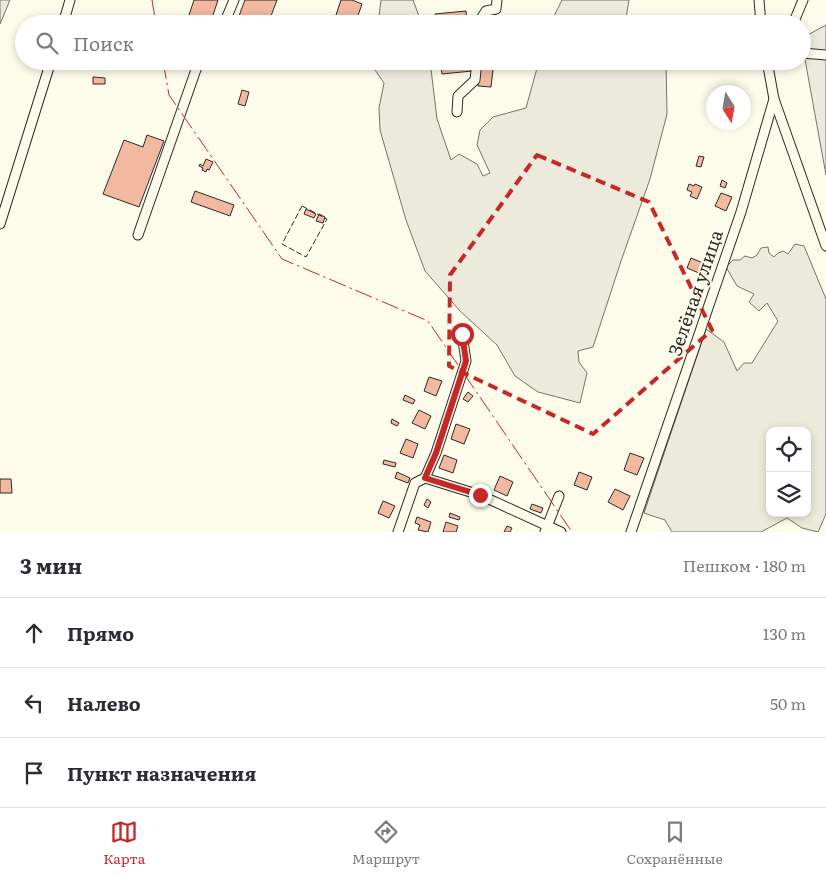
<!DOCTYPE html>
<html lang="ru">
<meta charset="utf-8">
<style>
body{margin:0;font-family:Literata,serif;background:#f7f7f7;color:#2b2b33}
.controls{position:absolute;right:15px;bottom:15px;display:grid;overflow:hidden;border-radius:10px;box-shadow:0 2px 8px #0003}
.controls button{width:45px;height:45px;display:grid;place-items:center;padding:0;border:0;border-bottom:1px solid #e1e1e2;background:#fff;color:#2b2b33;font:25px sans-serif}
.compass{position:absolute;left:706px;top:85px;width:45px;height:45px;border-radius:50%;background:#fff;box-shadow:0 2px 8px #0003;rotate:169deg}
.stop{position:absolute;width:15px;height:15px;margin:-11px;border:4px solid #c62828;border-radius:50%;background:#fff}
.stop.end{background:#c62828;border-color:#fff;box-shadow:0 1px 5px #0008}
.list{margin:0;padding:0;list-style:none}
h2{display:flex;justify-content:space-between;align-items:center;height:65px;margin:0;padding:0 20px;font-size:21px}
h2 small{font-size:16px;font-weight:400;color:#7c7c81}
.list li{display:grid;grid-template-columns:32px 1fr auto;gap:15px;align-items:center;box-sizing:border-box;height:70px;padding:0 20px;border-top:1px solid #e1e1e2}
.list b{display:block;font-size:19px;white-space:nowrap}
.list em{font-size:16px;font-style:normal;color:#7c7c81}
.icon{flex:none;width:28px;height:28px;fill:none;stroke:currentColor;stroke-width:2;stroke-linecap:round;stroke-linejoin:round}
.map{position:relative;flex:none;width:826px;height:532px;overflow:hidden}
.search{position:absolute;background:#fff;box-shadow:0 2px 8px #0003;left:15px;right:15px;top:15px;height:55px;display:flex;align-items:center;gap:12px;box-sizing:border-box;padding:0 18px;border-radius:28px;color:#7c7c81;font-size:19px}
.sheet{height:275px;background:#fff}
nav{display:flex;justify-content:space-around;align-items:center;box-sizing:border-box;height:70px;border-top:1px solid #e1e1e2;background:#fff;font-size:14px;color:#7c7c81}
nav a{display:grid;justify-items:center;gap:2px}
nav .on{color:#c62828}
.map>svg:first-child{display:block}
.green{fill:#ecebdb;stroke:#74746e;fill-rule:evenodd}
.building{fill:#f2b8a0;stroke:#2b2b2b}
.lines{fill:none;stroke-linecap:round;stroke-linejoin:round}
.minor-casing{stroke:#2b2b2b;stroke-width:11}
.minor{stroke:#fdfbea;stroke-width:9}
.fence{stroke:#2b2b2b;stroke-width:1;stroke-dasharray:6 2.5;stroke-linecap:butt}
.power{stroke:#c62828;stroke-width:1;stroke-dasharray:18 4 2.5 4;stroke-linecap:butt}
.route{stroke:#c62828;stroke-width:6}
.marked{fill:none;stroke:#c62828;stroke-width:4;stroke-dasharray:10 6;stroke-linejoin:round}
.labels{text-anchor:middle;stroke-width:4;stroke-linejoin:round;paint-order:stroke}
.street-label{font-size:18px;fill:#2b2b2b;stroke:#fdfbea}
</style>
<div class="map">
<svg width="826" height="532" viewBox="0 0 826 532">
<rect width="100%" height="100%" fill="#fdfbea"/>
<g class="green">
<polygon points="0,0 10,0 0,24"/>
<polygon points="381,0 413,0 422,24 378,24"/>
<polygon points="562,0 629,0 625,24 550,24"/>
<polygon points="826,25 826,175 802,43 802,38"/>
<polygon points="374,61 430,61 437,119 451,160 459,154 477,164 483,176 490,173 477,145 480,130 493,117 526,108 539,61 666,61 667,114 650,179 621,261 593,347 578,351 579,362 587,373 580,403 538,392 515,376 497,345 460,311 425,271 406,220 380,130 379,108 384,83 373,67"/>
<path d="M795,244L804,246L826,299V514L818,532L802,528L787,518L761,532H672L665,520L644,513L706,329L724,342L737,371L744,363H752L778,321L767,303L759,311L749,302L754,294L737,286L726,267L733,260H740L745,256L752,258L757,255L761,248L768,247L769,253L774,257L778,253L783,251L788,254ZM770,431H807V513H770Z"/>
</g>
<g class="building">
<polygon points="194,0 218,0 210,24 186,24"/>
<polygon points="245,0 277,0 268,24 236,24"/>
<polygon points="341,0 352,0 362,4 355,24 333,24"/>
<polygon points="466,11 467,24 436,24 435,14"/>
<polygon points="440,61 471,61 472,71 442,74"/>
<polygon points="481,61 494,61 491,87 478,86"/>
<polygon points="93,77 105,78 105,84 93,84"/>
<polygon points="242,90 249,92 245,106 238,104"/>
<polygon points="147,135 164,141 139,207 103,194 124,140 143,147"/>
<polygon points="699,156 704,157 701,167 696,166"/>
<polygon points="206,159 213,162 209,170 207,169 206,172 202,170 203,168 199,166 200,164 203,166"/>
<polygon points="722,180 727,183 725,188 720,186"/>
<polygon points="689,184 694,186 695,184 702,187 697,199 690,196 692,192 687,190"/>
<polygon points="195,191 234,205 230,216 191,202"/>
<polygon points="721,193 732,197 726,211 715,206"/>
<polygon points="306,209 316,214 314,218 304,214"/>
<polygon points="319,214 325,217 323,223 316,221"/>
<polygon points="691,258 703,263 701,267 709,270 706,276 687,268"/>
<polygon points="429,377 442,381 436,396 424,391"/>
<polygon points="468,392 473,396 468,402 463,399"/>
<polygon points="405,395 415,400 413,404 403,400"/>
<polygon points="419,410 431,416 425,429 412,423"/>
<polygon points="392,419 399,423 397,426 391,423"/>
<polygon points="456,424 470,429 464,444 451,439"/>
<polygon points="406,439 418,444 413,458 400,453"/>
<polygon points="630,453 644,458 637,475 624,470"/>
<polygon points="444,455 457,460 453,473 439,468"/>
<polygon points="384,460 396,463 395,467 383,464"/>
<polygon points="397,472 410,478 408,483 395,478"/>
<polygon points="579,472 592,477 587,490 574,485"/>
<polygon points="500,476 513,482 507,496 494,490"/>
<polygon points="0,479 11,479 12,493 0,493"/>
<polygon points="615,489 630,496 623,510 608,502"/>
<polygon points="427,499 431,502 428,508 424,505"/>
<polygon points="383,501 395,506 389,518 378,513"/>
<polygon points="532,504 543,508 541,513 530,509"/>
<polygon points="450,513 460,517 459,520 449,517"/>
<polygon points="417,517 431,522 428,532 418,530 420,525 415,523"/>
<polygon points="446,522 458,526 456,532 443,532"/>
<polygon points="507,526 512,528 510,532 504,532"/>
</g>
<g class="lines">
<g class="minor-casing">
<g id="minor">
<polyline points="759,0 761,24"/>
<polyline points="63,24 70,0"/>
<polyline points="224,24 234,0"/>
<polyline points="480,24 480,20 486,11 496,9 497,0"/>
<polyline points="793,24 803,0"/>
<polyline points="802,53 826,55"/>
<polyline points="774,99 826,246"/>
<polyline points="457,112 458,96 475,80 477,61"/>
<polyline points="0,224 51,61"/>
<polyline points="138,235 199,61"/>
<polyline points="425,478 480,495 561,532"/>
<polyline points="398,532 415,483 425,478 436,453 466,361 462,334"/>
<polyline points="545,532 559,496"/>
<polyline points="631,532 741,212 774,99 767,61"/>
</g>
</g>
<use href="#minor" class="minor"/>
<polygon class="fence" points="302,206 327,219 306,257 282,244"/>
<g class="power">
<polyline points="152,0 156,24"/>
<polyline points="163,61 169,95 282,259 428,321 572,532"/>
</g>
</g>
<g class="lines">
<polyline class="route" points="462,334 466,361 436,453 425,478 480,495"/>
</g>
<path class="marked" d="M537,155L649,202L712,330L593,434L449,366L450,275Z"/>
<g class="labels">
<g class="street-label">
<text transform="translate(696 293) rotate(-71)" y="6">Зелёная улица</text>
</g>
</g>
</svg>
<div class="controls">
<button><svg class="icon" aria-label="locate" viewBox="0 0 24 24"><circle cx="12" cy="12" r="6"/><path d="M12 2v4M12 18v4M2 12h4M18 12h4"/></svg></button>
<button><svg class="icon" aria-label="layers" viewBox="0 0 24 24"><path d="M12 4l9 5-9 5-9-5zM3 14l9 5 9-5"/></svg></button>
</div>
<svg class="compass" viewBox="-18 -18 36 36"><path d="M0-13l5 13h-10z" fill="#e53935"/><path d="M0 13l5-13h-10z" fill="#7c7c81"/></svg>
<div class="stop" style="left:462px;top:334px"></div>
<div class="stop end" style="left:480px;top:495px"></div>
<div class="search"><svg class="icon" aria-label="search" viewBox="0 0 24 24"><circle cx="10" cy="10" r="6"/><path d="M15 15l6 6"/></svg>Поиск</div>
</div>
<section class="sheet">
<h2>3 мин<small>Пешком · 180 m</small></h2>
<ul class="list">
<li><svg class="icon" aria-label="ahead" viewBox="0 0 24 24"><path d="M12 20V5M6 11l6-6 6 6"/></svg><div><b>Прямо</b></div><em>130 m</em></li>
<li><svg class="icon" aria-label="left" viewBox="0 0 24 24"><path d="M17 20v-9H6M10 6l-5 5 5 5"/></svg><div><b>Налево</b></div><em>50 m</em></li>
<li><svg class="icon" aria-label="arrive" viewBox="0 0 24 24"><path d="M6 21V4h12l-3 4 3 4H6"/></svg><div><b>Пункт назначения</b></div></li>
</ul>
</section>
<nav>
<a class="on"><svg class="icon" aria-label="map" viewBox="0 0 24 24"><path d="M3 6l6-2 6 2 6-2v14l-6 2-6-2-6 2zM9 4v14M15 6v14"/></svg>Карта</a>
<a><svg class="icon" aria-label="directions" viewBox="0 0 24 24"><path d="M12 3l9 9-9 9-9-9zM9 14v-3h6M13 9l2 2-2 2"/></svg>Маршрут</a>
<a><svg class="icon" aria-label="saved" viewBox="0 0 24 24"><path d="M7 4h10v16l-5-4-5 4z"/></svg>Сохранённые</a>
</nav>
